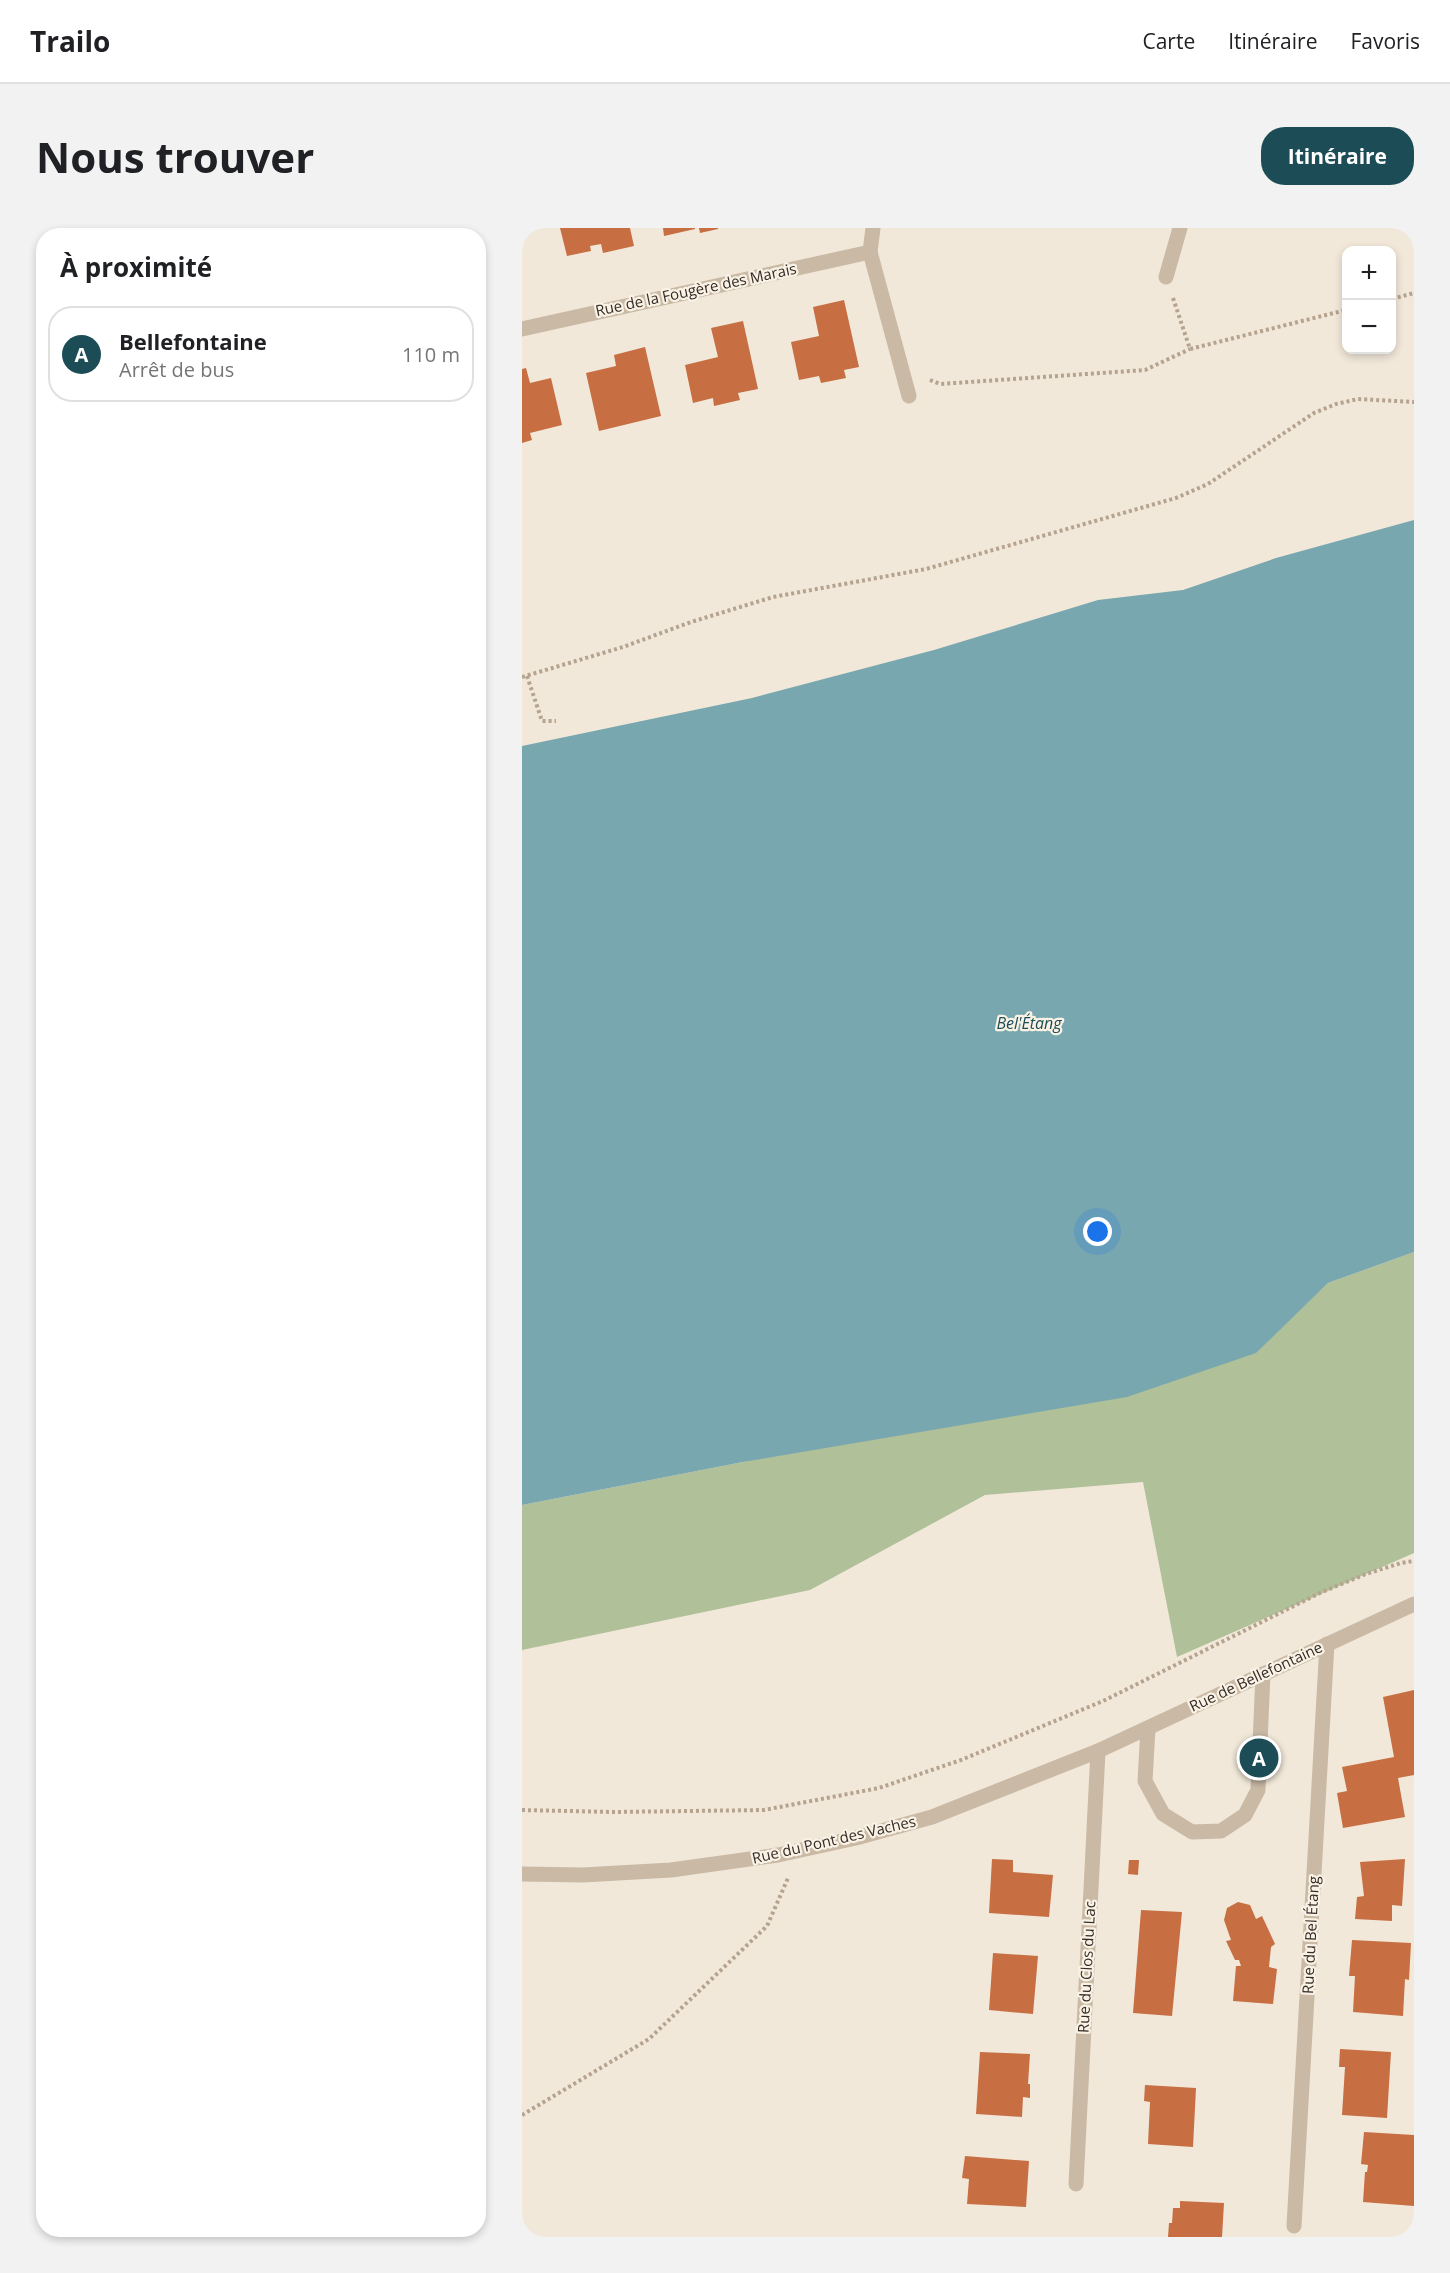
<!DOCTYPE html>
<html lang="fr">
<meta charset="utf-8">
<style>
body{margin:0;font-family:"Open Sans",sans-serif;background:#f2f2f2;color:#202124}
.controls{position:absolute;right:18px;top:18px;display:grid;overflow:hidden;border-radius:12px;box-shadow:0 3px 9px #0003}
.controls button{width:54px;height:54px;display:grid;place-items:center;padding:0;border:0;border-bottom:2px solid #e0e0e0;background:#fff;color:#202124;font:30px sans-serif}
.you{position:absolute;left:576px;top:1004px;width:21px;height:21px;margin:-15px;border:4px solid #fff;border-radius:50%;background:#1a73e8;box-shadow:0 0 0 9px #1a73e833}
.badge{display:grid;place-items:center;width:39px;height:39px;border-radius:50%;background:#1c4d57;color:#fff;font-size:20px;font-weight:700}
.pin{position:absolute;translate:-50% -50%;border:3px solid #fff;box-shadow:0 2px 6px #0006}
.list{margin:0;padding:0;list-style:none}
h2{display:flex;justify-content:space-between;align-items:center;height:78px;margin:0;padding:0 24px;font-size:26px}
h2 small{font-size:20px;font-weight:400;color:#757577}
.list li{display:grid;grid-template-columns:39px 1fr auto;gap:18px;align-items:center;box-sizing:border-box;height:96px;margin:0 12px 12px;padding:0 12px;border:2px solid #e0e0e0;border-radius:24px}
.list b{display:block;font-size:22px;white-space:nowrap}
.list p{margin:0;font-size:20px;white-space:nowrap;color:#757577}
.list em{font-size:20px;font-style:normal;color:#757577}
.map{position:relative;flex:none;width:892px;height:2009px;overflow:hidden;border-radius:24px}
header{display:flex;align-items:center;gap:36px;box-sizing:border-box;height:84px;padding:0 30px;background:#fff;border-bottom:2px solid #e0e0e0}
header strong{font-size:28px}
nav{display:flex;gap:33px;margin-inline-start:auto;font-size:21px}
.intro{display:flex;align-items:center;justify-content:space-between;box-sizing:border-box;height:144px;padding:0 36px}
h1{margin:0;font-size:42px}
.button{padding:15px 27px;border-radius:24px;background:#1c4d57;color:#fff;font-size:21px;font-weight:700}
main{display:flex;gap:36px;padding:0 36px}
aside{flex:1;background:#fff;border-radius:24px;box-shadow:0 3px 9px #0003}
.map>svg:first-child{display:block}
.green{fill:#b0c099}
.water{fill:#78a7af}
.building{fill:#c76e42}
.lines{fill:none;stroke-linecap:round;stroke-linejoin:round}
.path{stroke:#b5a38f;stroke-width:4;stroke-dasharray:3 3;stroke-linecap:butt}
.minor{stroke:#c9b9a5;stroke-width:15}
.labels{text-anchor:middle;stroke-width:4.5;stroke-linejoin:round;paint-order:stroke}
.street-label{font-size:15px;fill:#352c27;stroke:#f9f2e5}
.water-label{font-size:16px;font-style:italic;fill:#1c4d57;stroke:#f9f2e5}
</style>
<header>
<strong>Trailo</strong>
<nav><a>Carte</a><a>Itinéraire</a><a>Favoris</a></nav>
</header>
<div class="intro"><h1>Nous trouver</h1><a class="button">Itinéraire</a></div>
<main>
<aside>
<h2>À proximité<small></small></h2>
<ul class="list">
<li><span class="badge">A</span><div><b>Bellefontaine</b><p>Arrêt de bus</p></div><em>110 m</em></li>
</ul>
</aside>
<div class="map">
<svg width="892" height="2009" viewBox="0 0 892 2009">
<rect width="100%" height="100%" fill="#f1e8d9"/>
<polygon class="green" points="892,1024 892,1325 655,1429 621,1254 463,1267 288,1362 0,1422 0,1277 221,1234 733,1125 806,1055"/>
<polygon class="water" points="892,292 892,1024 806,1055 734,1125 605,1169 221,1234 0,1277 0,518 230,470 412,422 576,372 661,362 754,330"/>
<g class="building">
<polygon points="38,0 108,0 112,18 81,25 79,16 68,18 69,23 45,28"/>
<polygon points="141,0 173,0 173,1 142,8"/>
<polygon points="177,0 196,0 196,1 178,5"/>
<polygon points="322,72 337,139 322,142 324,150 299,155 297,148 277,152 269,114 297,108 291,79"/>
<polygon points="221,93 236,161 216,165 218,172 192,178 191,170 171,175 163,137 196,129 189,100"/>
<polygon points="123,119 139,188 77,203 64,145 94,138 92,127"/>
<polygon points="4,140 8,155 29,150 40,197 8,205 10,212 0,215 0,141"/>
<polygon points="892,1462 892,1547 876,1550 883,1589 821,1600 815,1565 825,1563 820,1539 872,1529 861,1469"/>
<polygon points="470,1631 491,1632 491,1644 531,1647 527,1689 467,1685"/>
<polygon points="883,1631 880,1678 870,1677 870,1693 833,1691 835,1669 842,1668 838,1634"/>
<polygon points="607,1632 617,1632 616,1647 606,1646"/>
<polygon points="716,1674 728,1677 734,1691 740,1688 753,1716 749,1719 747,1739 755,1741 751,1776 711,1773 714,1738 719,1738 717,1732 713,1732 704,1713 709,1712 702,1692 705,1680"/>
<polygon points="619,1682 660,1684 650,1788 611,1785"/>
<polygon points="830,1712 889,1715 887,1752 883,1751 881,1788 831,1784 833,1748 827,1748"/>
<polygon points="471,1725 516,1728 511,1786 467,1782"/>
<polygon points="818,1821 869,1824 865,1890 820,1887 823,1839 817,1839"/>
<polygon points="458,1824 508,1826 506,1856 508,1856 508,1870 501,1869 500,1889 454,1886"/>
<polygon points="623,1857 674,1860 671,1919 626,1916 628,1874 622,1873"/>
<polygon points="842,1904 892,1907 892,1978 841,1974 843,1944 845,1944 846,1937 839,1936"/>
<polygon points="443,1928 507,1933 504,1979 445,1976 447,1951 440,1950"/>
<polygon points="658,1973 702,1975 700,2009 646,2009 647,1995 650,1995 651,1980 658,1980"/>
</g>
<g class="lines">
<g class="path">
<polyline points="651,70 668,121 824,82"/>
<polyline points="870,71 892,65"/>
<polyline points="408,152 418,156 623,142 668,121"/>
<polyline points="5,448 20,493 34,493"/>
<polyline points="0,449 101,419 169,394 251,369 404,341 654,270 686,256 792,185 814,176 836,171 892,174"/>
<polyline points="0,1582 91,1584 242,1582 357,1560 439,1532 581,1473 800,1364 844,1346 879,1335 892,1333"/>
<polyline points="0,1887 127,1811 245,1698 266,1650"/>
</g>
<g class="minor">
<polyline points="351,0 348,24 387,168"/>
<polyline points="644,49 658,0"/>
<polyline points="0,101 348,24"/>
<polyline points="626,1500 623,1553 641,1586 670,1604 699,1603 723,1587 736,1562 741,1446"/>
<polyline points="0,1646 61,1647 149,1642 256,1627 334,1610 410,1589 576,1523 892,1376"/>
<polyline points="554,1956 576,1523"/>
<polyline points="772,1998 805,1416"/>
</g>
</g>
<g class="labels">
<g class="street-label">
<text transform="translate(174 62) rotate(-12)" y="5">Rue de la Fougère des Marais</text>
<text transform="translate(734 1449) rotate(-25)" y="5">Rue de Bellefontaine</text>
<text transform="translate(312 1612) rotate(-13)" y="5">Rue du Pont des Vaches</text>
<text transform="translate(789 1707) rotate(-87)" y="5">Rue du Bel Étang</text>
<text transform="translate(565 1739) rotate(-87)" y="5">Rue du Clos du Lac</text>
</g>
<g class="water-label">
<text x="507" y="801">Bel'Étang</text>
</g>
</g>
</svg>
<div class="controls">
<button>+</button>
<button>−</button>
</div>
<div class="you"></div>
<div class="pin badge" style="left:737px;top:1530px">A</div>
</div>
</main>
